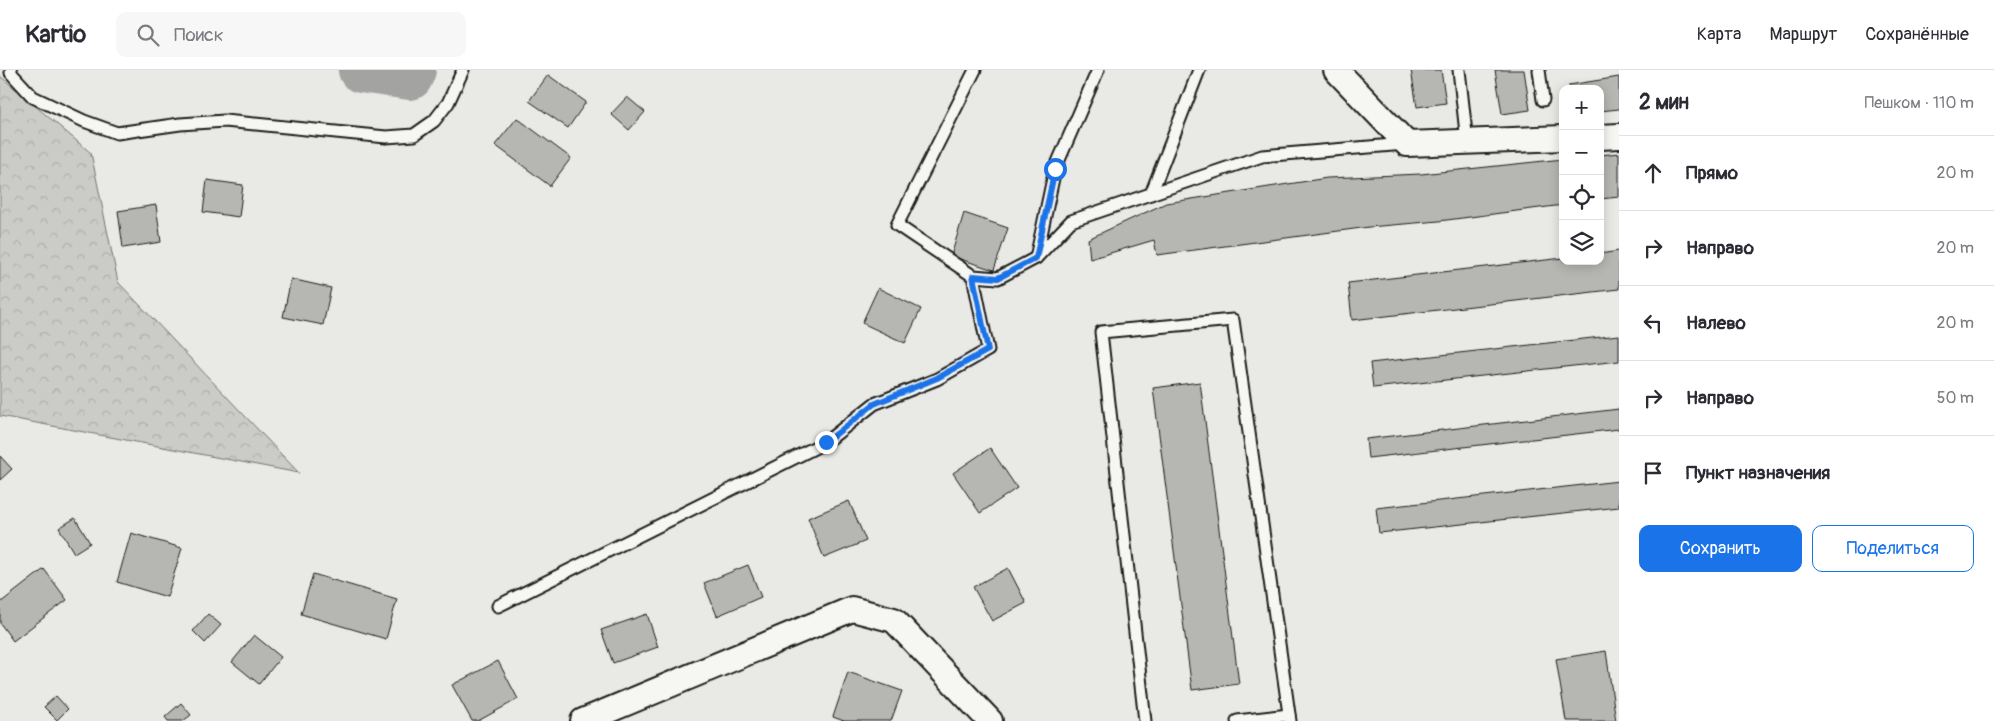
<!DOCTYPE html>
<html lang="ru">
<meta charset="utf-8">
<style>
body{margin:0;font-family:Pangolin,sans-serif;background:#f7f7f7;color:#2b2b33}
.controls{position:absolute;right:15px;top:15px;display:grid;overflow:hidden;border-radius:10px;box-shadow:0 2px 12px #0003}
.controls button{width:45px;height:45px;display:grid;place-items:center;padding:0;border:0;border-bottom:1px solid #e1e1e2;background:#fff;color:#2b2b33;font:25px sans-serif}
.stop{position:absolute;width:15px;height:15px;margin:-11px;border:4px solid #1a73e8;border-radius:50%;background:#fff}
.stop.end{background:#1a73e8;border-color:#fff;box-shadow:0 1px 5px #0008}
.list{margin:0;padding:0;list-style:none}
h2{display:flex;justify-content:space-between;align-items:center;height:65px;margin:0;padding:0 20px;font-size:21px}
h2 small{font-size:16px;font-weight:400;color:#7c7c81}
.list li{display:grid;grid-template-columns:32px 1fr auto;gap:15px;align-items:center;box-sizing:border-box;height:75px;padding:0 20px;border-top:1px solid #e1e1e2}
.list b{display:block;font-size:19px;white-space:nowrap}
.list em{font-size:16px;font-style:normal;color:#7c7c81}
.actions{display:flex;gap:10px;padding:15px 20px}
.actions a{flex:1;padding:11px 0;border:1px solid #1a73e8;border-radius:10px;text-align:center;font-size:18px;color:#1a73e8}
.actions .main{background:#1a73e8;color:#fff}
.icon{flex:none;width:28px;height:28px;fill:none;stroke:currentColor;stroke-width:2;stroke-linecap:round;stroke-linejoin:round}
.map{position:relative;flex:none;width:1619px;height:651px;overflow:hidden}
header{display:flex;align-items:center;gap:30px;box-sizing:border-box;height:70px;padding:0 25px;background:#fff;border-bottom:1px solid #e1e1e2}
header strong{font-size:24px}
nav{display:flex;gap:28px;margin-inline-start:auto;font-size:18px}
.search{width:350px;height:45px;background:#f7f7f7;display:flex;align-items:center;gap:12px;box-sizing:border-box;padding:0 18px;border-radius:10px;color:#7c7c81;font-size:19px}
main{display:flex}
aside{flex:1;background:#fff}
.map>svg:first-child{display:block}
.forest{fill:url(#forest-crowns);stroke:#747472}
.lines{fill:none;stroke-linecap:round;stroke-linejoin:round}
.river{stroke:#a3a3a1;stroke-width:46}
.building{fill:#b6b6b3;stroke:#1c1c1c}
.lane-casing{stroke:#1c1c1c;stroke-width:15}
.street-casing{stroke:#1c1c1c;stroke-width:28}
.lane{stroke:#f6f6f2;stroke-width:11}
.street{stroke:#f6f6f2;stroke-width:24}
.route{stroke:#1a73e8;stroke-width:6}
</style>
<header>
<strong>Kartio</strong>
<div class="search"><svg class="icon" aria-label="search" viewBox="0 0 24 24"><circle cx="10" cy="10" r="6"/><path d="M15 15l6 6"/></svg>Поиск</div>
<nav><a>Карта</a><a>Маршрут</a><a>Сохранённые</a></nav>
</header>
<main>
<div class="map">
<svg width="1619" height="651" viewBox="0 0 1619 651">
<defs>
<pattern id="forest-crowns" width="20" height="18" patternUnits="userSpaceOnUse" patternTransform="scale(1.25)"><rect width="20" height="18" fill="#cbcbc7"/><path d="M2 6a3 3 0 1 1 6 0M12 15a3 3 0 1 1 6 0" fill="none" stroke="#aeaeaa"/></pattern>
</defs>
<rect width="100%" height="100%" fill="#e9e9e5"/>
<filter id="ink" filterUnits="userSpaceOnUse"><feTurbulence type="fractalNoise" baseFrequency=".02" numOctaves="2"/><feDisplacementMap in="SourceGraphic" scale="10" xChannelSelector="R" yChannelSelector="G"/><feConvolveMatrix kernelMatrix="1 2 1 2 8 2 1 2 1" color-interpolation-filters="sRGB"/></filter>
<g filter="url(#ink)">
<polygon class="forest" points="0,6 91,83 118,212 299,403 0,346"/>
<g class="lines">
<polyline class="river" points="361,0 410,7 413,0"/>
</g>
<g class="building">
<polygon points="1411,0 1441,0 1446,33 1417,37"/>
<polygon points="1495,0 1524,0 1530,40 1502,44"/>
<polygon points="548,5 586,32 568,58 529,31"/>
<polygon points="1619,7 1619,39 1600,41 1600,19 1570,19 1569,15"/>
<polygon points="627,27 645,42 629,60 611,44"/>
<polygon points="517,48 571,88 550,116 495,75"/>
<polygon points="1619,83 1619,127 1600,129 1600,85"/>
<polygon points="1563,89 1563,135 1439,151 1369,157 1157,185 1154,170 1090,189 1088,169 1166,133 1327,108 1421,104"/>
<polygon points="207,110 243,115 239,147 203,142"/>
<polygon points="156,135 161,172 123,178 118,141"/>
<polygon points="964,143 1008,158 994,200 951,186"/>
<polygon points="1619,181 1619,219 1352,250 1348,213 1563,188 1563,191 1600,191 1600,184"/>
<polygon points="291,209 331,218 323,255 283,247"/>
<polygon points="878,218 921,239 905,273 862,253"/>
<polygon points="1619,265 1619,291 1373,318 1370,293"/>
<polygon points="1200,312 1239,614 1192,620 1153,318"/>
<polygon points="1619,339 1619,359 1368,388 1366,369"/>
<polygon points="990,378 1017,418 980,443 953,403"/>
<polygon points="0,386 12,399 0,410"/>
<polygon points="1619,411 1619,437 1379,463 1376,438"/>
<polygon points="849,431 866,471 824,488 808,448"/>
<polygon points="75,448 90,473 74,483 59,458"/>
<polygon points="131,463 182,478 167,527 117,512"/>
<polygon points="748,495 761,527 717,546 704,513"/>
<polygon points="1008,498 1026,533 992,551 973,517"/>
<polygon points="44,499 67,530 13,571 0,553 0,533"/>
<polygon points="313,504 397,529 386,569 301,544"/>
<polygon points="208,544 221,555 205,573 193,561"/>
<polygon points="647,544 658,577 613,593 601,560"/>
<polygon points="254,565 281,587 259,614 232,592"/>
<polygon points="1606,581 1616,651 1566,651 1556,589"/>
<polygon points="498,591 518,629 478,651 472,651 452,615"/>
<polygon points="848,602 902,621 891,651 844,651 833,647"/>
<polygon points="56,626 68,639 57,650 44,637"/>
<polygon points="181,633 191,645 183,651 168,651 165,647"/>
</g>
<g class="lines">
<g class="lane-casing">
<g id="lane">
<polyline points="11,0 11,3 33,27 84,51 117,63 180,54 225,51 386,67 414,65 434,51 448,33 463,0"/>
<polyline points="1098,0 1055,99 1036,188 1071,151 1262,86 1405,74"/>
<polyline points="1459,0 1467,72"/>
<polyline points="1539,0 1543,30"/>
<polyline points="1151,124 1199,0"/>
<polyline points="973,206 998,208 1036,188"/>
<polyline points="498,536 826,372 874,334 937,309 988,280 973,206 897,155 975,0"/>
<polyline points="1145,651 1101,262 1233,250 1290,651"/>
<polyline points="1237,651 1289,645"/>
</g>
</g>
<g class="street-casing">
<g id="street">
<polyline points="1336,0 1407,74 1563,68"/>
<polyline points="1600,67 1619,66"/>
<polyline points="583,651 852,539 894,550 990,651"/>
</g>
</g>
<use href="#lane" class="lane"/>
<use href="#street" class="street"/>
</g>
</g>
<g class="lines" filter="url(#ink)">
<polyline class="route" points="826,372 874,334 937,308 988,280 973,206 998,208 1036,188 1055,99"/>
</g>
</svg>
<div class="controls">
<button>+</button>
<button>−</button>
<button><svg class="icon" aria-label="locate" viewBox="0 0 24 24"><circle cx="12" cy="12" r="6"/><path d="M12 2v4M12 18v4M2 12h4M18 12h4"/></svg></button>
<button><svg class="icon" aria-label="layers" viewBox="0 0 24 24"><path d="M12 4l9 5-9 5-9-5zM3 14l9 5 9-5"/></svg></button>
</div>
<div class="stop" style="left:1055px;top:99px"></div>
<div class="stop end" style="left:826px;top:372px"></div>
</div>
<aside>
<h2>2 мин<small>Пешком · 110 m</small></h2>
<ul class="list">
<li><svg class="icon" aria-label="ahead" viewBox="0 0 24 24"><path d="M12 20V5M6 11l6-6 6 6"/></svg><div><b>Прямо</b></div><em>20 m</em></li>
<li><svg class="icon" aria-label="right" viewBox="0 0 24 24"><path d="M7 20v-9h11M14 6l5 5-5 5"/></svg><div><b>Направо</b></div><em>20 m</em></li>
<li><svg class="icon" aria-label="left" viewBox="0 0 24 24"><path d="M17 20v-9H6M10 6l-5 5 5 5"/></svg><div><b>Налево</b></div><em>20 m</em></li>
<li><svg class="icon" aria-label="right" viewBox="0 0 24 24"><path d="M7 20v-9h11M14 6l5 5-5 5"/></svg><div><b>Направо</b></div><em>50 m</em></li>
<li><svg class="icon" aria-label="arrive" viewBox="0 0 24 24"><path d="M6 21V4h12l-3 4 3 4H6"/></svg><div><b>Пункт назначения</b></div></li>
</ul>
<div class="actions"><a class="main">Сохранить</a><a>Поделиться</a></div>
</aside>
</main>
